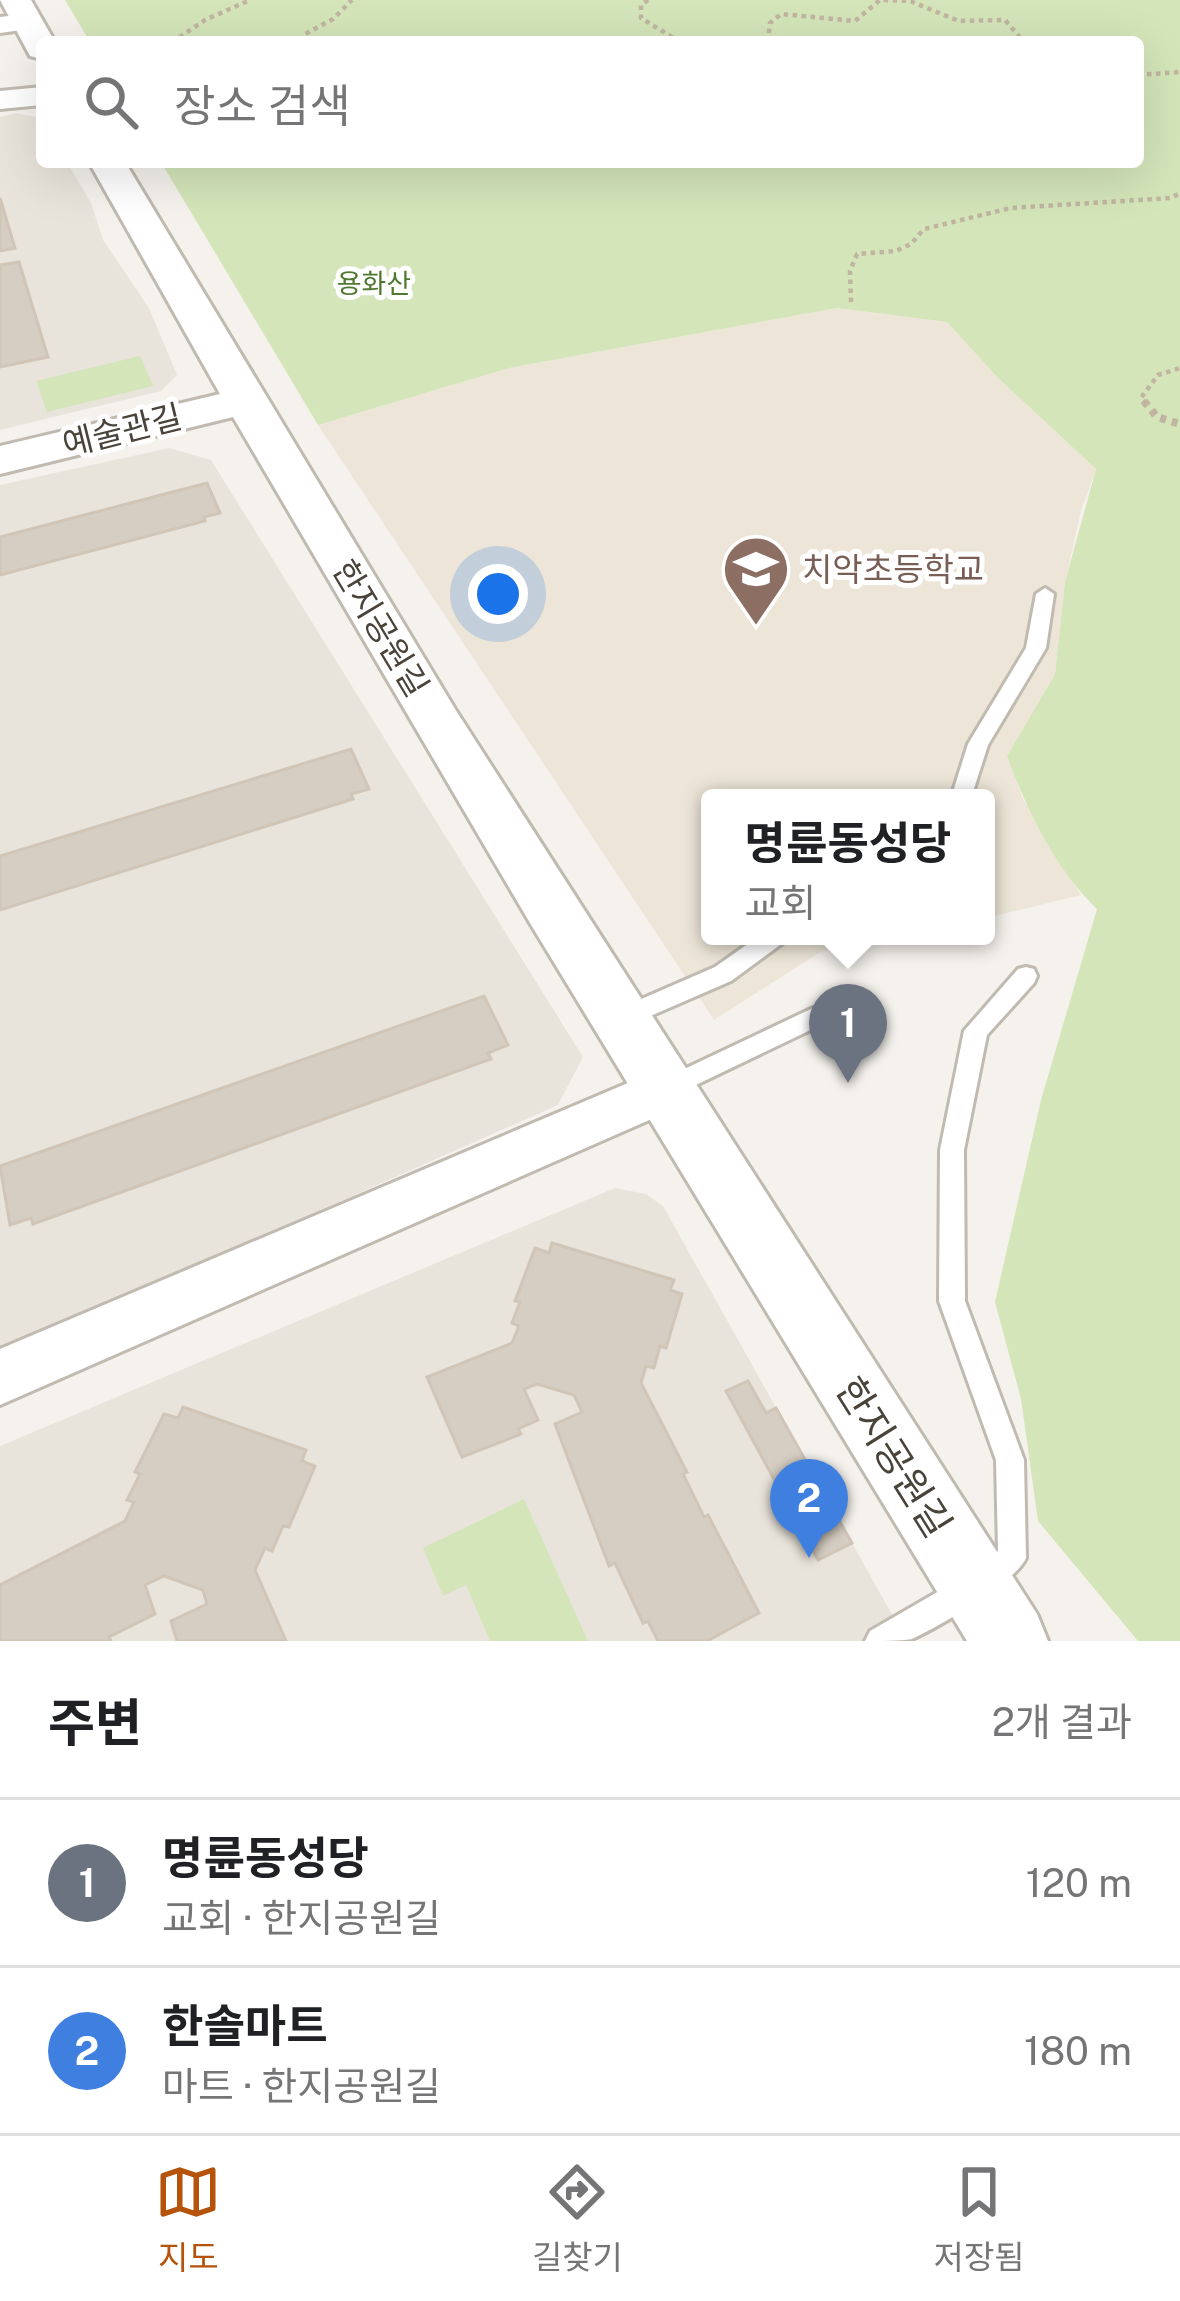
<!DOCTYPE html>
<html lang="ko">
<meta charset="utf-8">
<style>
body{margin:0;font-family:"Public Sans","Noto Sans KR",sans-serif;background:#f6f6f6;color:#202124}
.you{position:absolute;left:498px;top:594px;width:42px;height:42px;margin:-30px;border:9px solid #fff;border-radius:50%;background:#1a73e8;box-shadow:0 0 0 18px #1a73e833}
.badge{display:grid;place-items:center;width:78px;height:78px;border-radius:50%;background:#b45309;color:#fff;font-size:39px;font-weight:700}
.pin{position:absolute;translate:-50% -99px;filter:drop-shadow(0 3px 6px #0008)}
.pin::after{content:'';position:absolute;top:63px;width:42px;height:36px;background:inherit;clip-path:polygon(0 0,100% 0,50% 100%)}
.popup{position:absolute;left:701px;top:789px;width:294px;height:156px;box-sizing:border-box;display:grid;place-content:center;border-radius:12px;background:#fff;filter:drop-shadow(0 3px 9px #0005);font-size:39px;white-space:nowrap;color:#757577}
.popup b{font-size:45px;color:#202124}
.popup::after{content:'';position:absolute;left:50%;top:100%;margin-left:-24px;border:24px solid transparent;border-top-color:#fff}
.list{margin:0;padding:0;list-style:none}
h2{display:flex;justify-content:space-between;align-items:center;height:156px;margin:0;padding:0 48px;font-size:51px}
h2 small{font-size:39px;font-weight:400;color:#757577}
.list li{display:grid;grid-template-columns:78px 1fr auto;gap:36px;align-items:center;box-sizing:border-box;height:168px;padding:0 48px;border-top:3px solid #e0e0e0}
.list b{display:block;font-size:45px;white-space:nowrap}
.list p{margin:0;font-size:39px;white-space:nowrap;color:#757577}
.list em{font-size:39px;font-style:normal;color:#757577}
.icon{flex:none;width:66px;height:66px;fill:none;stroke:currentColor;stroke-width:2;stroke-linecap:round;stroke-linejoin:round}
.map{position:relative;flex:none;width:1180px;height:1641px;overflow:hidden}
.search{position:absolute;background:#fff;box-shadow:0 12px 48px #0002;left:36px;right:36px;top:36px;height:132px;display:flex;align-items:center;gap:30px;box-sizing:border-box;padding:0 42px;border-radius:12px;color:#757577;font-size:45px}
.sheet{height:492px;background:#fff}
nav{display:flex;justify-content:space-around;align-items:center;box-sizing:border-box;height:168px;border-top:3px solid #e0e0e0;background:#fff;font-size:33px;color:#757577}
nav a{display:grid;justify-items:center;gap:6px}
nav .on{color:#b45309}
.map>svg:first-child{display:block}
.residential{fill:#e9e4db}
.education{fill:#ede6d8}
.green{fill:#d4e5b9}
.building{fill:#d6cec3;stroke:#d0c5b7;stroke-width:3}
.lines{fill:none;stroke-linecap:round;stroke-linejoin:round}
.service-casing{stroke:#c0bab0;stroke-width:6}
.minor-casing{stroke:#c0bab0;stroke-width:6}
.tertiary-casing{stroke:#c0bab0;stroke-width:6}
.path-far1{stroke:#c1b5a2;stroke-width:4.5;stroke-dasharray:4.5 4.5;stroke-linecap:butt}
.path{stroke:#c1b5a2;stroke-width:8;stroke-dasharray:6 6;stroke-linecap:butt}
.service{fill:#fff;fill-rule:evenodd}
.minor{fill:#fff;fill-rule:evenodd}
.tertiary{fill:#fff;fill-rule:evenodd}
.labels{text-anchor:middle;stroke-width:10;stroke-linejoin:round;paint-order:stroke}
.far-park-label{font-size:27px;fill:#4f7831;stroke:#fff}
.street-label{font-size:33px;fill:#49433a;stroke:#fff}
.education-label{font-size:33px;fill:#785e54;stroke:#fff;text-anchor:start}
.near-street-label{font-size:39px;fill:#49433a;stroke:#fff}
</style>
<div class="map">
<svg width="1180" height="1641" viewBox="0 0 1180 1641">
<rect width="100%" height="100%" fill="#f5f2ed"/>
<g class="residential">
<polygon points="16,113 41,118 42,162 67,162 91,203 103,240 149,308 177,375 161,391 0,430 0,117"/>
<polygon points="169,448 211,460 583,1057 558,1105 0,1352 0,485"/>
<polygon points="615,1188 646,1194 663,1206 907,1641 0,1641 0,1446"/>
</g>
<polygon class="education" points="837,308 947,322 998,378 1096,469 1081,511 1065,582 1055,674 1007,756 1023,799 1081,895 986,918 986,798 710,798 710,936 915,936 822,951 714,1020 318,425 509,368"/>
<g class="green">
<path d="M65,0H1180V1641H1138L1038,1521L1021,1399L995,1302L1041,1100L1097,909C1056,870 1026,809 1007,756L1055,674L1065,582L1096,469L998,378L947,322L837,308L509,368L318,425L161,162H1138V42H90Z"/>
<polygon points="140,356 153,386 47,412 36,381"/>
<polygon points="524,1499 588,1641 490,1641 466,1585 443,1596 423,1548"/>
</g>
<g class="building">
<polygon points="0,198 15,248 0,251"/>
<polygon points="19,262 48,357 0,367 0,265"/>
<polygon points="207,483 220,513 204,517 205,521 0,575 0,537"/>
<polygon points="351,749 369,789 351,794 353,799 0,910 0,856"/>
<polygon points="484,996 508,1045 488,1053 491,1059 33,1224 31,1218 10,1225 0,1166"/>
<polygon points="552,1243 674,1280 670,1290 682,1294 666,1348 660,1346 654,1368 646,1366 641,1383 687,1472 683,1474 704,1517 708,1515 759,1613 707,1641 658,1641 648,1621 643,1623 615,1563 609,1566 555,1424 582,1412 574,1395 537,1384 524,1389 538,1420 518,1429 521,1434 462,1457 427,1377 512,1343 519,1326 512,1323 520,1302 515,1301 535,1248 549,1253"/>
<polygon points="748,1381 766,1413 776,1408 852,1543 818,1560 726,1391"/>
<polygon points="183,1407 306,1450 302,1461 315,1466 289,1527 283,1526 272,1551 265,1548 255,1570 286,1641 177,1641 171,1621 207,1604 203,1590 164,1576 145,1585 155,1614 109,1637 111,1641 0,1641 0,1585 125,1521 134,1502 127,1500 140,1474 135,1472 164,1414 178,1418"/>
</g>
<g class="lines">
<g class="service-casing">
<g id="service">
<polygon points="1045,588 1054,594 1046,648 988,745 971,798 951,798 968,744 1026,648 1036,594"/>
<polygon points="759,936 787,936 784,942 731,981 632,1024 624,1027 616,1024 613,1017 616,1010 715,967"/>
<path d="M1026,967L1034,969L1037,976L1034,983L987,1035L964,1150L965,1301L1024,1460L1026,1558C1017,1581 937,1628 912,1639C899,1641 880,1641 865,1641L870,1631L965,1576L998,1551L996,1460L939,1301L940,1150L964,1031L1018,969Z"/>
<polygon points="813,1008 821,1011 825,1018 821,1025 675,1095 667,1098 659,1095 655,1088 659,1081"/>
</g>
</g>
<g class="minor-casing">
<g id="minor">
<polygon points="26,14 36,16 40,22 36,28 0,33 0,17"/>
<polygon points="42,87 42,105 0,109 0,91"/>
<polygon points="661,1069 679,1075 686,1091 679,1107 0,1405 0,1349"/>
</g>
</g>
<g class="tertiary-casing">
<g id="tertiary">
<polygon points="0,0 31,0 55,42 42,42 42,59 30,56"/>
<polygon points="89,162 125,162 455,709 1037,1614 1048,1641 967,1641 530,923 233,417 0,474 0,446 220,394"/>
</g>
</g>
<g class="path-far1">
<polyline points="648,0 641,5 641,18 680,42"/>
<polyline points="172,42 205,20 250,0"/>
<polyline points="307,42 305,34 333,19 352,0"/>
<polyline points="768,42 770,23 781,14 855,21 880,0 910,1 959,21 1005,20 1024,42"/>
<polyline points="1138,75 1180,72"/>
<polyline points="851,302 850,271 857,254 896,251 911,244 924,229 1011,208 1171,198 1180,193"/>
<polyline points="1146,404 1141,398 1158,375 1180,368"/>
</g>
<polyline class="path" points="1144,401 1157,417 1180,424"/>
<use href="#service" class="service"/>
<use href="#minor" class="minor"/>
<use href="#tertiary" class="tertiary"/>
</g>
<defs>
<g id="school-pin" transform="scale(3.45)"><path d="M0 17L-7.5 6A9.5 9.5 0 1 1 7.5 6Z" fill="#8d6e63" stroke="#fff"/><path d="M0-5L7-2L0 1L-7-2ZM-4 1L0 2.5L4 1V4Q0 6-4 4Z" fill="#fff"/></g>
</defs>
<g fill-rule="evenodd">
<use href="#school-pin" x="756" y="569"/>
</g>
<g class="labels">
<g class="far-park-label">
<text x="374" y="293">용화산</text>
</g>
<g class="street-label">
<text transform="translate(122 430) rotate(-14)" y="12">예술관길</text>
<text transform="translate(381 628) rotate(59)" y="12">한지공원길</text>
</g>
<g class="education-label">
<text x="802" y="581">치악초등학교</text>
</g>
<g class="near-street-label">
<text transform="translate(894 1457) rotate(58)" y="14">한지공원길</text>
</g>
</g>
</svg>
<div class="you"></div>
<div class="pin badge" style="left:848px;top:1083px;background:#6b7280">1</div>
<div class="popup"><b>명륜동성당</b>교회</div>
<div class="pin badge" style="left:809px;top:1558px;background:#3f7fe0">2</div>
<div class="search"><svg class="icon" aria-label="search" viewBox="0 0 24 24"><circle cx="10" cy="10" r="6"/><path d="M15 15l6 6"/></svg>장소 검색</div>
</div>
<section class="sheet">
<h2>주변<small>2개 결과</small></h2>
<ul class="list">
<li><span class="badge" style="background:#6b7280">1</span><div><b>명륜동성당</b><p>교회 · 한지공원길</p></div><em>120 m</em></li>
<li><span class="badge" style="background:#3f7fe0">2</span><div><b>한솔마트</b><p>마트 · 한지공원길</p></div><em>180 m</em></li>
</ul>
</section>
<nav>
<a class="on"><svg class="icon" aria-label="map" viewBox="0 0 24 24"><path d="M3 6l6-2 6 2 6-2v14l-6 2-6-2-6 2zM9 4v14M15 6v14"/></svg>지도</a>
<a><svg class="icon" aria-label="directions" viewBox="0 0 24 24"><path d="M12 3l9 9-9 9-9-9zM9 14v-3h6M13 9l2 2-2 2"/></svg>길찾기</a>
<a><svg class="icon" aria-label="saved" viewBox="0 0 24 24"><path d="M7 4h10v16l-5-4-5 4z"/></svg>저장됨</a>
</nav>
